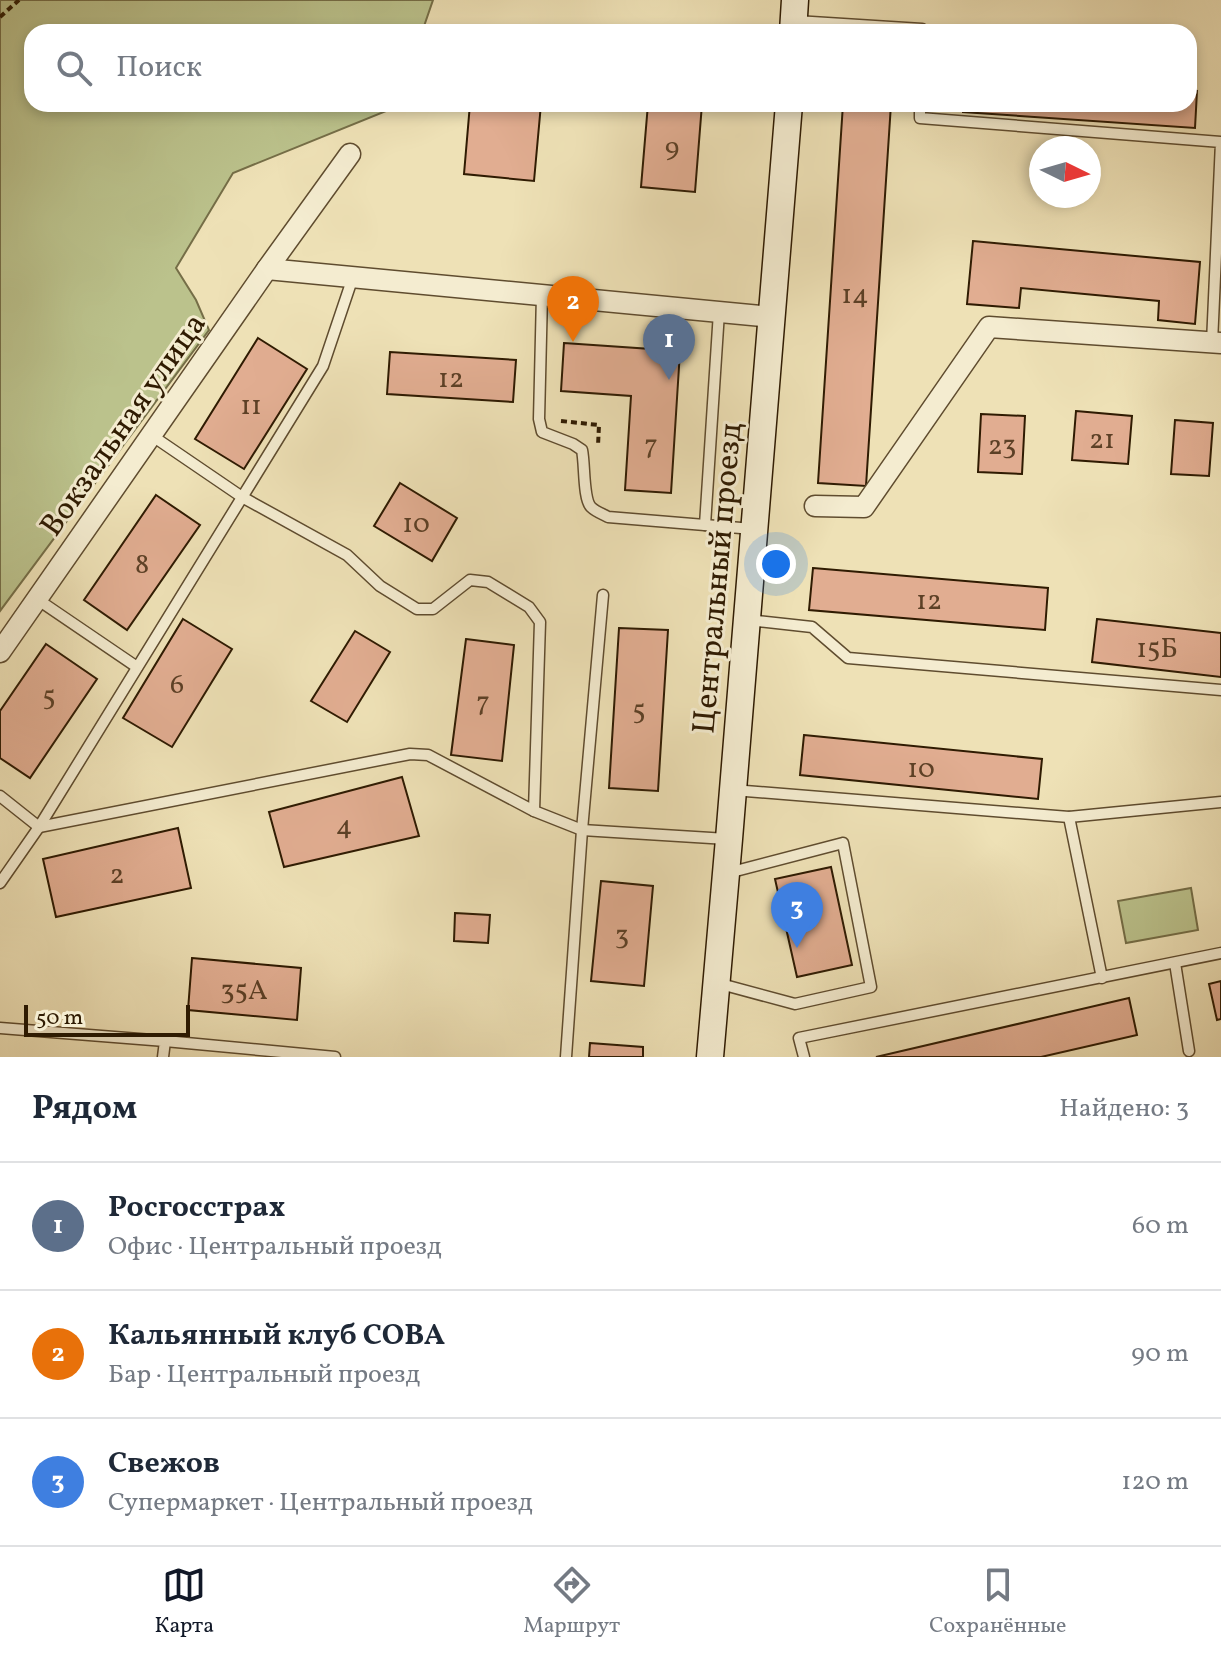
<!DOCTYPE html>
<html lang="ru">
<meta charset="utf-8">
<style>
body{margin:0;font-family:Vollkorn,serif;background:#f6f6f7;color:#1f2937}
.compass{position:absolute;left:1029px;top:136px;width:72px;height:72px;border-radius:50%;background:#fff;box-shadow:0 4px 12px #0003;rotate:95deg}
.scale{position:absolute;left:24px;bottom:20px;width:166px;box-sizing:border-box;padding-left:8px;border:4px solid #2f1b02;border-top:0;font-size:22px;line-height:28px;white-space:nowrap;color:#2f1b02;-webkit-text-stroke:6px #f4ecd0;paint-order:stroke}
.you{position:absolute;left:776px;top:564px;width:28px;height:28px;margin:-20px;border:6px solid #fff;border-radius:50%;background:#1a73e8;box-shadow:0 0 0 12px #1a73e833}
.badge{display:grid;place-items:center;width:52px;height:52px;border-radius:50%;background:#111827;color:#fff;font-size:26px;font-weight:700}
.pin{position:absolute;translate:-50% -66px;filter:drop-shadow(0 2px 4px #0008)}
.pin::after{content:'';position:absolute;top:42px;width:28px;height:24px;background:inherit;clip-path:polygon(0 0,100% 0,50% 100%)}
.list{margin:0;padding:0;list-style:none}
h2{display:flex;justify-content:space-between;align-items:center;height:104px;margin:0;padding:0 32px;font-size:34px}
h2 small{font-size:26px;font-weight:400;color:#747a83}
.list li{display:grid;grid-template-columns:52px 1fr auto;gap:24px;align-items:center;box-sizing:border-box;height:128px;padding:0 32px;border-top:2px solid #e0e1e3}
.list b{display:block;font-size:30px;white-space:nowrap}
.list p{margin:0;font-size:26px;white-space:nowrap;color:#747a83}
.list em{font-size:26px;font-style:normal;color:#747a83}
.icon{flex:none;width:44px;height:44px;fill:none;stroke:currentColor;stroke-width:2;stroke-linecap:round;stroke-linejoin:round}
.map{position:relative;flex:none;width:1221px;height:1057px;overflow:hidden}
.search{position:absolute;background:#fff;box-shadow:0 4px 12px #0003;left:24px;right:24px;top:24px;height:88px;display:flex;align-items:center;gap:20px;box-sizing:border-box;padding:0 28px;border-radius:24px;color:#747a83;font-size:30px}
.sheet{height:488px;background:#fff}
nav{display:flex;justify-content:space-around;align-items:center;box-sizing:border-box;height:112px;border-top:2px solid #e0e1e3;background:#fff;font-size:22px;color:#747a83}
nav a{display:grid;justify-items:center;gap:4px}
nav .on{color:#111827}
.map>svg:first-child{display:block}
.green{fill:#bbc28c;stroke:#756e47;stroke-width:2}
.building{fill:#e1ad91;stroke:#2f1b02;stroke-width:2}
.lines{fill:none;stroke-linecap:round;stroke-linejoin:round}
.lane-casing{stroke:#5f4c2f;stroke-width:13}
.street-casing{stroke:#5f4c2f;stroke-width:23}
.secondary-casing{stroke:#2f1b02;stroke-width:29}
.path{stroke:#2f1b02;stroke-width:4;stroke-dasharray:6 4;stroke-linecap:butt}
.lane{stroke:#f4ecd0;stroke-width:10}
.street{stroke:#f4ecd0;stroke-width:20}
.secondary{stroke:#f4ecd0;stroke-width:26}
.labels{text-anchor:middle;stroke-width:6;stroke-linejoin:round;paint-order:stroke}
.number-label{font-size:28px;fill:#5c4026}
.street-label{font-size:32px;fill:#2f1b02;stroke:#f4ecd0}
</style>
<div class="map">
<svg width="1221" height="1057" viewBox="0 0 1221 1057">
<rect width="100%" height="100%" fill="#eee1b6"/>
<filter id="stains"><feTurbulence type="fractalNoise" baseFrequency=".0025" numOctaves="4"/><feColorMatrix values="0 0 0 0 .2 0 0 0 0 .09 0 0 0 0 .02 0 0 0 .5 -.17"/></filter>
<radialGradient id="worn" r=".72"><stop offset=".6" stop-color="#630" stop-opacity="0"/><stop offset="1" stop-color="#630" stop-opacity=".3"/></radialGradient>
<g class="green">
<polygon points="0,0 433,0 422,32 32,32 32,104 397,104 396,107 233,173 176,268 196,300 209,330 0,611"/>
<polygon points="1191,888 1198,930 1126,943 1118,901"/>
</g>
<g class="building">
<polygon points="1189,90 1197,91 1195,128 963,112 963,104 1189,104"/>
<polygon points="470,104 541,104 534,181 464,174"/>
<polygon points="648,104 702,104 695,192 641,187"/>
<polygon points="843,104 891,104 866,486 818,483"/>
<polygon points="973,241 1200,262 1195,324 1158,320 1159,301 1021,288 1019,308 967,304"/>
<polygon points="258,338 307,369 244,469 195,439"/>
<polygon points="564,343 680,351 671,493 625,490 631,396 561,391"/>
<polygon points="390,352 516,360 513,402 387,394"/>
<polygon points="1076,411 1132,416 1128,464 1072,460"/>
<polygon points="981,414 1025,416 1022,474 978,472"/>
<polygon points="1175,420 1213,423 1209,476 1171,474"/>
<polygon points="400,483 457,518 432,561 374,526"/>
<polygon points="156,495 200,525 127,630 84,600"/>
<polygon points="813,568 1048,588 1045,630 809,610"/>
<polygon points="183,619 232,649 172,747 123,718"/>
<polygon points="1097,619 1221,633 1221,677 1092,662"/>
<polygon points="619,628 668,630 658,791 609,788"/>
<polygon points="355,631 390,652 347,722 311,701"/>
<polygon points="466,639 514,645 502,761 451,755"/>
<polygon points="46,644 97,679 30,778 0,758 0,711"/>
<polygon points="804,735 1042,759 1038,799 800,775"/>
<polygon points="402,777 419,836 284,867 269,812"/>
<polygon points="178,828 191,888 56,917 43,859"/>
<polygon points="831,867 852,965 797,977 775,879"/>
<polygon points="601,881 653,886 644,986 591,981"/>
<polygon points="455,913 490,915 488,943 454,941"/>
<polygon points="192,958 301,968 297,1020 188,1010"/>
<polygon points="1221,981 1221,1019 1217,1020 1209,984"/>
<polygon points="1129,998 1137,1035 1041,1057 876,1057"/>
<polygon points="590,1043 643,1047 643,1057 589,1057"/>
</g>
<g class="lines">
<g class="lane-casing">
<g id="lane">
<polyline points="796,21 922,29 922,32"/>
<polyline points="920,104 920,118 1221,142 1212,343"/>
<path d="M542,295L539,419L542,432L573,444L582,450C585,464 583,499 591,507C596,512 603,514 608,517L753,529"/>
<polyline points="151,435 242,497 347,555 380,586 417,609 433,609 470,580 488,582 529,607 540,622 534,811 582,830 727,839"/>
<polyline points="705,525 719,312"/>
<polyline points="37,599 137,667"/>
<polyline points="748,620 812,627 848,658 1221,690"/>
<polyline points="733,790 1069,817 1221,802"/>
<polyline points="0,796 39,827 410,754 428,755 534,811"/>
<polyline points="1069,817 1102,978"/>
<polyline points="0,883 39,827 323,366 353,277"/>
<polyline points="1175,963 1189,1051"/>
<polyline points="717,983 795,1004 871,987 843,843 728,873"/>
<polyline points="0,1028 165,1041 163,1057"/>
<polyline points="165,1041 335,1057"/>
<polyline points="566,1057 582,830 603,595"/>
<polyline points="804,1057 799,1038 1221,953"/>
</g>
</g>
<g class="street-casing">
<g id="street">
<polyline points="267,269 772,317"/>
<polyline points="815,506 864,507 989,327 1221,343"/>
<polyline points="0,652 267,269 350,154"/>
</g>
</g>
<g class="secondary-casing">
<g id="secondary">
<polyline points="793,32 795,0"/>
<polyline points="710,1057 729,839 789,104"/>
</g>
</g>
<g class="path">
<polyline points="0,17 19,0"/>
<polyline points="561,421 599,425 598,446"/>
</g>
<use href="#lane" class="lane"/>
<use href="#street" class="street"/>
<use href="#secondary" class="secondary"/>
</g>
<g class="labels">
<g class="number-label">
<text x="672" y="156">9</text>
<text x="855" y="303">14</text>
<text x="451" y="387">12</text>
<text x="251" y="414">11</text>
<text x="1102" y="448">21</text>
<text x="651" y="453">7</text>
<text x="1002" y="454">23</text>
<text x="416" y="532">10</text>
<text x="142" y="573">8</text>
<text x="929" y="609">12</text>
<text x="1157" y="657">15Б</text>
<text x="177" y="693">6</text>
<text x="49" y="705">5</text>
<text x="483" y="710">7</text>
<text x="639" y="719">5</text>
<text x="921" y="777">10</text>
<text x="344" y="834">4</text>
<text x="117" y="883">2</text>
<text x="622" y="944">3</text>
<text x="244" y="999">35А</text>
</g>
<g class="street-label">
<text transform="translate(122 424) rotate(-55)" y="11">Вокзальная улица</text>
<text transform="translate(716 578) rotate(-85)" y="11">Центральный проезд</text>
</g>
</g>
<rect width="100%" height="100%" filter="url(#stains)"/>
<rect width="100%" height="100%" fill="url(#worn)"/>
</svg>
<svg class="compass" viewBox="-18 -18 36 36"><path d="M0-13l5 13h-10z" fill="#e53935"/><path d="M0 13l5-13h-10z" fill="#747a83"/></svg>
<div class="scale">50 m</div>
<div class="you"></div>
<div class="pin badge" style="left:669px;top:380px;background:#5c6f8a">1</div>
<div class="pin badge" style="left:573px;top:342px;background:#e8710a">2</div>
<div class="pin badge" style="left:797px;top:948px;background:#3f7fe0">3</div>
<div class="search"><svg class="icon" aria-label="search" viewBox="0 0 24 24"><circle cx="10" cy="10" r="6"/><path d="M15 15l6 6"/></svg>Поиск</div>
</div>
<section class="sheet">
<h2>Рядом<small>Найдено: 3</small></h2>
<ul class="list">
<li><span class="badge" style="background:#5c6f8a">1</span><div><b>Росгосстрах</b><p>Офис · Центральный проезд</p></div><em>60 m</em></li>
<li><span class="badge" style="background:#e8710a">2</span><div><b>Кальянный клуб СОВА</b><p>Бар · Центральный проезд</p></div><em>90 m</em></li>
<li><span class="badge" style="background:#3f7fe0">3</span><div><b>Свежов</b><p>Супермаркет · Центральный проезд</p></div><em>120 m</em></li>
</ul>
</section>
<nav>
<a class="on"><svg class="icon" aria-label="map" viewBox="0 0 24 24"><path d="M3 6l6-2 6 2 6-2v14l-6 2-6-2-6 2zM9 4v14M15 6v14"/></svg>Карта</a>
<a><svg class="icon" aria-label="directions" viewBox="0 0 24 24"><path d="M12 3l9 9-9 9-9-9zM9 14v-3h6M13 9l2 2-2 2"/></svg>Маршрут</a>
<a><svg class="icon" aria-label="saved" viewBox="0 0 24 24"><path d="M7 4h10v16l-5-4-5 4z"/></svg>Сохранённые</a>
</nav>
